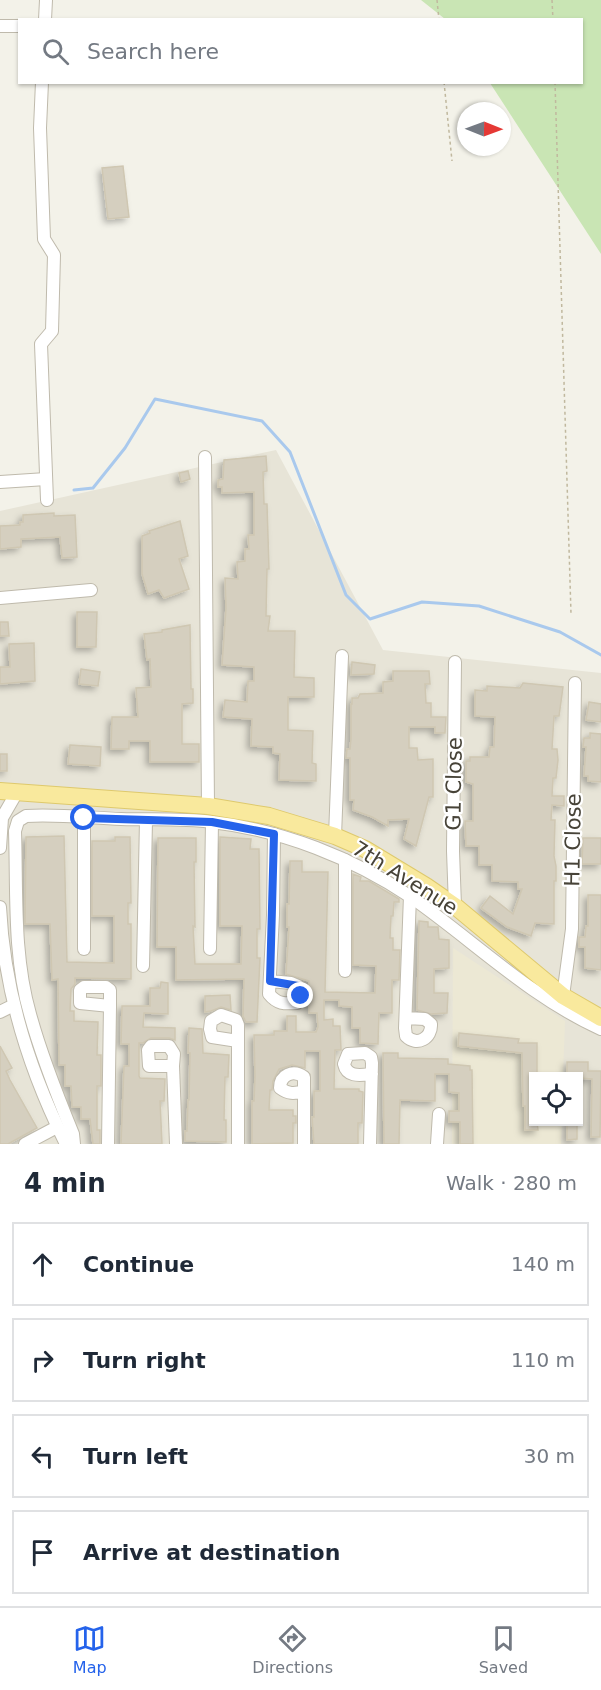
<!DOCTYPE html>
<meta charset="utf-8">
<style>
body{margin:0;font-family:"DejaVu Sans",sans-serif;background:#f2f2f3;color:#1f2937}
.controls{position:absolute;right:18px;bottom:18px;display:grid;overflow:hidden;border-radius:0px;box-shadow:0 2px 4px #0004}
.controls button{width:54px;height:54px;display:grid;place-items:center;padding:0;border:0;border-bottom:2px solid #e0e1e3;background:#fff;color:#1f2937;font:30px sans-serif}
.compass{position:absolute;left:457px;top:102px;width:54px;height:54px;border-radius:50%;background:#fff;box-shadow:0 2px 4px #0004;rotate:91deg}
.stop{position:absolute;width:18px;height:18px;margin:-14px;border:4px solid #2563eb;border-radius:50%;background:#fff}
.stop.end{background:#2563eb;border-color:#fff;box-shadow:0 2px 6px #0008}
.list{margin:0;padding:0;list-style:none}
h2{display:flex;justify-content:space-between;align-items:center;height:78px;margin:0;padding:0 24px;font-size:26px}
h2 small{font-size:20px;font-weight:400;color:#747a83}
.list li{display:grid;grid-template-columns:39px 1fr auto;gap:18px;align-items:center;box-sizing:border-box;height:84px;margin:0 12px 12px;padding:0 12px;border:2px solid #e0e1e3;border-radius:0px}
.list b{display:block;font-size:22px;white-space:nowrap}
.list em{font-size:20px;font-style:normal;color:#747a83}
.icon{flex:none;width:33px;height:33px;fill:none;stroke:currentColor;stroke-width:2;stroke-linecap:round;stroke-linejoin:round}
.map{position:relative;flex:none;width:601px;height:1144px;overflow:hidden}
.search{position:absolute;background:#fff;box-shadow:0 2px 4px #0004;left:18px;right:18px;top:18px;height:66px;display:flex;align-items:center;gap:15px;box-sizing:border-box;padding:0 21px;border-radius:0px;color:#747a83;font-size:22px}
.sheet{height:462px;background:#fff}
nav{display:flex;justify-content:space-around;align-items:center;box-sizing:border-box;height:84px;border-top:2px solid #e0e1e3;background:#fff;font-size:16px;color:#747a83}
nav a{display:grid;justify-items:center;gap:3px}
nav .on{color:#2563eb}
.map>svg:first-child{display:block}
.residential{fill:#e7e4d7;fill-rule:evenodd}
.education{fill:#ece8d4}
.green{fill:#c9e5b4}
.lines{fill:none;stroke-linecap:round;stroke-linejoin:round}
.stream{stroke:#a9c9ed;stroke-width:3}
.building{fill:#d5cfbf;stroke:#cfc7b2;stroke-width:1.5;filter:url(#shadow)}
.minor-casing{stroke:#bfbaac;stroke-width:14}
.major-casing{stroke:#dec96d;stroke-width:18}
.path{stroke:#c0b89e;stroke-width:1.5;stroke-dasharray:3 3;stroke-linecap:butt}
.minor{stroke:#fff;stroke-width:12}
.major{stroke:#f9e99d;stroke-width:16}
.route{stroke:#2563eb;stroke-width:8}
.labels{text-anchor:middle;stroke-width:4.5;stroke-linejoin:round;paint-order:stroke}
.street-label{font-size:21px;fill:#474338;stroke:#fff}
</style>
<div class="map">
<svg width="601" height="1144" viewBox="0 0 601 1144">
<defs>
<filter id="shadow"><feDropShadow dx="-3.5" dy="3.5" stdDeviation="3" flood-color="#0004"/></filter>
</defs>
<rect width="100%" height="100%" fill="#f3f2e9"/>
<path class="residential" d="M276,450L383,650L601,673V1144H0V511ZM534,1076H578V1122H534Z"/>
<polygon class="education" points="453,948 565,1021 563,1076 534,1076 534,1122 562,1122 561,1144 452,1144"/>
<polygon class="green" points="421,0 601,0 601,254 490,83 582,82 582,20 445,19"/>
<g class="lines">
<polyline class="stream" points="74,490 93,488 125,448 155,399 262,421 290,452 346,595 370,619 422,602 479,606 560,632 601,655"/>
</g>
<g class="building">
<polygon points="123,166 129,217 108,219 102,168"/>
<polygon points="266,456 267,471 263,472 264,504 267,504 269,569 267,569 266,616 270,616 268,631 295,631 294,677 314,678 314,697 288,697 288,730 313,731 312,763 316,764 316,781 279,780 280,754 273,753 273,747 251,746 252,719 223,717 225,700 247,702 248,681 254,681 254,667 222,665 226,608 225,578 238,579 237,562 245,561 245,549 249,549 248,535 254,535 254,492 222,493 222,487 218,487 218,480 223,479 224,460"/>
<polygon points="188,471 190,479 181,482 179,473"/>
<polygon points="54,513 54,516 75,515 77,557 62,558 60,537 21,539 21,547 0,549 0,526 20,525 20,522 23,522 23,515"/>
<polygon points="180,521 188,556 179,559 189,589 164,598 159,590 148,594 142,574 142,536 150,533 149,531"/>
<polygon points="77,612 97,612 96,647 77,647"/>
<polygon points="0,622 8,622 9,636 0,636"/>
<polygon points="190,625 191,689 193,689 193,703 182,704 182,744 199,744 199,762 150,762 150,741 129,741 129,749 111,749 112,717 138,717 136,688 151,687 150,659 147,660 144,634 162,632 162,630"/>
<polygon points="34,643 35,681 0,684 0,667 10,667 9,644"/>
<polygon points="352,662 375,665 374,674 351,675"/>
<polygon points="81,669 100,672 98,686 79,684"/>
<polygon points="393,671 429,671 430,684 425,684 426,703 431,703 431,717 446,717 445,733 435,733 435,727 409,727 409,748 417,748 418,760 433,759 433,797 429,797 416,846 404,839 409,819 388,820 388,826 372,817 353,810 354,800 350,800 350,758 346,758 347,749 350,749 351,739 351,704 352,704 352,698 358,698 360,694 383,693 383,682 393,681"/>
<polygon points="523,683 563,687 559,716 554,716 552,749 557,749 558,760 556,778 553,778 552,796 564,796 564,806 552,805 551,820 555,820 554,856 556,866 556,881 554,881 554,924 535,923 531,936 507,927 481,908 490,896 513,914 522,889 518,889 518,882 492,881 492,865 479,865 479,846 466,846 465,821 473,821 473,784 466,782 466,761 470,761 470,757 489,757 490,747 494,747 495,717 475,716 475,690 487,691 487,686 520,688"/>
<polygon points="589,702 601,704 601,722 586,720"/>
<polygon points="590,733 601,734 601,782 588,781 588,776 584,776 586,747 583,747 584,738 590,738"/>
<polygon points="70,745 101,747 100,766 68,764"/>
<rect x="0" y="754" width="7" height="17"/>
<polygon points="64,836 67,962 114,963 114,916 92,916 92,841 115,841 115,837 130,837 131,903 128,903 128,924 131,924 131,979 75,978 75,984 71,989 70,1011 74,1011 74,1021 98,1022 97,1055 101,1055 101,1086 97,1086 97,1130 100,1130 100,1144 93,1144 90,1119 81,1119 81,1107 72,1107 71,1086 65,1086 65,1065 59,1065 58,979 52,980 50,924 25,924 26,837"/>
<polygon points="220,837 251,839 250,849 259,849 260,929 257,929 257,958 260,958 257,1022 246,1022 243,1016 244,979 176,980 176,947 157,947 158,838 196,838 196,862 194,862 195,927 193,926 195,964 241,964 242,926 220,926"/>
<polygon points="583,838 601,838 601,864 582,864"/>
<polygon points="290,861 302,861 302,872 328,872 325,992 375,993 376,966 353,965 353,874 361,877 360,881 369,881 399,899 399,902 394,902 393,916 391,916 390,938 393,938 393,950 400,950 399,980 392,980 392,1013 379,1013 378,1044 360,1043 360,1028 352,1028 352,1007 339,1006 339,1000 324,1000 324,1020 333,1019 333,1026 340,1026 341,1050 335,1050 334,1089 359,1089 359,1091 363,1092 362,1123 358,1123 358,1144 314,1144 312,1117 314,1117 314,1091 320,1091 320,1051 305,1051 305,1068 292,1065 279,1069 273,1081 272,1090 270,1090 269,1110 293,1110 293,1116 296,1116 296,1123 293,1123 293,1143 252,1144 252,1101 254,1101 255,1077 254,1035 274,1035 274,1031 287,1031 287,1016 296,1016 296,1032 316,1032 318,1027 317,1013 309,1013 309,981 286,974 289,927 287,927 287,904 289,904"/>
<polygon points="588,895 601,895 601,970 585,968 585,947 579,947 579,937 585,937 586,926 588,926"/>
<polygon points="419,921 428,922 428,927 438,927 439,939 449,940 449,968 434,969 434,993 448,993 447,1013 431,1014 417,1010"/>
<polygon points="161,982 168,983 168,1014 144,1013 143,1027 175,1028 175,1040 169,1038 151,1038 143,1043 139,1043 139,1076 140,1078 165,1079 164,1101 160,1101 162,1144 121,1144 124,1066 129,1066 129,1044 121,1044 122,1006 150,1006 150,988 160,988"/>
<polygon points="230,995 231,1010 221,1007 211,1011 205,1012 205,996"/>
<polygon points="189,1028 202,1029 203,1053 229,1055 228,1077 225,1077 224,1120 226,1120 226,1142 185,1141 185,1131 187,1131 188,1100 189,1100 190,1053 188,1053"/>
<polygon points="459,1033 519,1039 518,1043 537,1043 537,1077 534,1077 534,1122 537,1122 538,1130 525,1130 525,1106 523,1106 522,1053 458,1046"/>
<polygon points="0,1046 12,1068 6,1071 10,1080 37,1128 8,1144 0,1144"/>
<polygon points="383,1053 398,1053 398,1058 448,1059 448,1064 470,1066 470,1070 472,1070 473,1144 460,1144 460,1122 449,1122 449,1111 459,1111 459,1093 449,1092 449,1074 435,1074 435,1101 400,1100 399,1144 384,1144"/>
<polygon points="567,1062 588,1062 588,1071 601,1071 600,1137 591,1137 592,1079 567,1077"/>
<polygon points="567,1122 577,1122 577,1139 567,1140"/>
</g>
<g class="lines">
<g class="minor-casing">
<g id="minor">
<polyline points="45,20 46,0"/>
<polyline points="0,26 20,26"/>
<polyline points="42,82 40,128 44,239 54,255 52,331 41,344 47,500"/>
<polyline points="205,457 208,806"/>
<polyline points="0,482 46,479"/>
<polyline points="0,598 91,590"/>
<polyline points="84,818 84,949"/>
<polyline points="335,836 342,656"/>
<polyline points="0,848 2,818 17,792"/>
<polyline points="455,906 453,851 455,662"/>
<path d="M0,907C4,990 29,1070 66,1144"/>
<polyline points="210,949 212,822"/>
<polyline points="143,966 146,820"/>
<polyline points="345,971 345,860"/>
<path d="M270,981L291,983L298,986L301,995L297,1003C284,1004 277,1004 269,994L273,915L274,834"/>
<polygon points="84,987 106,987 110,990 110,1006 80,1003 80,990"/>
<polyline points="563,996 572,929 575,683"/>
<polyline points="0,1012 14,1005"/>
<path d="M406,1018L425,1019L431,1024C432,1038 417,1047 406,1036L405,1028L410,896"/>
<polygon points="151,1046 169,1046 174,1054 173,1066 149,1066 148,1050"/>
<polyline points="173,1066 176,1144"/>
<path d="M304,1091C294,1094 288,1094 280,1088C280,1075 293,1069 304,1077V1144"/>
<polyline points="25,1144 57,1127"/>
<path d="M74,1144L73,1134C57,1095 41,1055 30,1014C13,955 17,892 15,831L18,821L26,816C58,814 90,818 121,819C152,820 182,818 212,822C282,830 353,858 411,897C474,941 530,997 601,1029"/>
<polyline points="108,1144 110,1006"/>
<polyline points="238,1144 238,1025 236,1020 221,1015 211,1021 210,1029 212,1037 238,1041"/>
<path d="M370,1144L372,1063L371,1057L365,1053L348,1054L344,1064C347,1078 361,1075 372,1074"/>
<polyline points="437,1144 439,1114"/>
</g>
</g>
<g class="major-casing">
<polyline id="major" points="0,791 208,806 269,816 335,836 365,849 426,886 455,906 563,996 601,1018"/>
</g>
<g class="path">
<polyline points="437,0 439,20"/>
<polyline points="552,0 553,20"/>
<polyline points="444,82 452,161"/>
<polyline points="555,82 571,614"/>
</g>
<use href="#minor" class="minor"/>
<use href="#major" class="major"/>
</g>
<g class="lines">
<polyline class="route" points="84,818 212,822 274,834 270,981 298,986 301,996"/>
</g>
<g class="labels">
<g class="street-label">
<text transform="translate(454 784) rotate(-89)" y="7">G1 Close</text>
<text transform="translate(573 840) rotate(-89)" y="7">H1 Close</text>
<text transform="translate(405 878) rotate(32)" y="7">7th Avenue</text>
</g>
</g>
</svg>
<div class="controls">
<button><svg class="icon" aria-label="locate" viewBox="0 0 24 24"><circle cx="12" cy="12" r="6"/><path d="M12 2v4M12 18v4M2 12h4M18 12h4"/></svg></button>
</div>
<svg class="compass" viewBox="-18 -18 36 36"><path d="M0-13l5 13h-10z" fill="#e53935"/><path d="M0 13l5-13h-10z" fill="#747a83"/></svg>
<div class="stop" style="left:84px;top:818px"></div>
<div class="stop end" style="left:301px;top:996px"></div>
<div class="search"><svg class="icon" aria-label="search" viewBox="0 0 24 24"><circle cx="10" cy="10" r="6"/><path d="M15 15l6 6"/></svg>Search here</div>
</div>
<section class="sheet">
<h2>4 min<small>Walk · 280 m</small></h2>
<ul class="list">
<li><svg class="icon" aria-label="ahead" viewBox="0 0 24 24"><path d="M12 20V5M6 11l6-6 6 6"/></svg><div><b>Continue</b></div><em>140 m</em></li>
<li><svg class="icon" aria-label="right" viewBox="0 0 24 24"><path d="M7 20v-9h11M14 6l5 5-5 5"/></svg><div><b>Turn right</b></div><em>110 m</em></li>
<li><svg class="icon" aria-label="left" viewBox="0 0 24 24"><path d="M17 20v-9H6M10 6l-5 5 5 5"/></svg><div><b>Turn left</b></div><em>30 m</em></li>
<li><svg class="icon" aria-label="arrive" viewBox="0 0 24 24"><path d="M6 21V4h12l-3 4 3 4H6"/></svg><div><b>Arrive at destination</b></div></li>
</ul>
</section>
<nav>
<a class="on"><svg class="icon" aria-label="map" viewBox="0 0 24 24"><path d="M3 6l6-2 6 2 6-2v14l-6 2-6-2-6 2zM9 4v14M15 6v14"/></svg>Map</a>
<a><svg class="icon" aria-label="directions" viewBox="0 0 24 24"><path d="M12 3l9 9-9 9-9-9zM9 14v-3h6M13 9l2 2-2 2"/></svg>Directions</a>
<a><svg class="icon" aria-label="saved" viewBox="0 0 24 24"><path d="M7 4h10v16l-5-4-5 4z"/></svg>Saved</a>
</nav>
